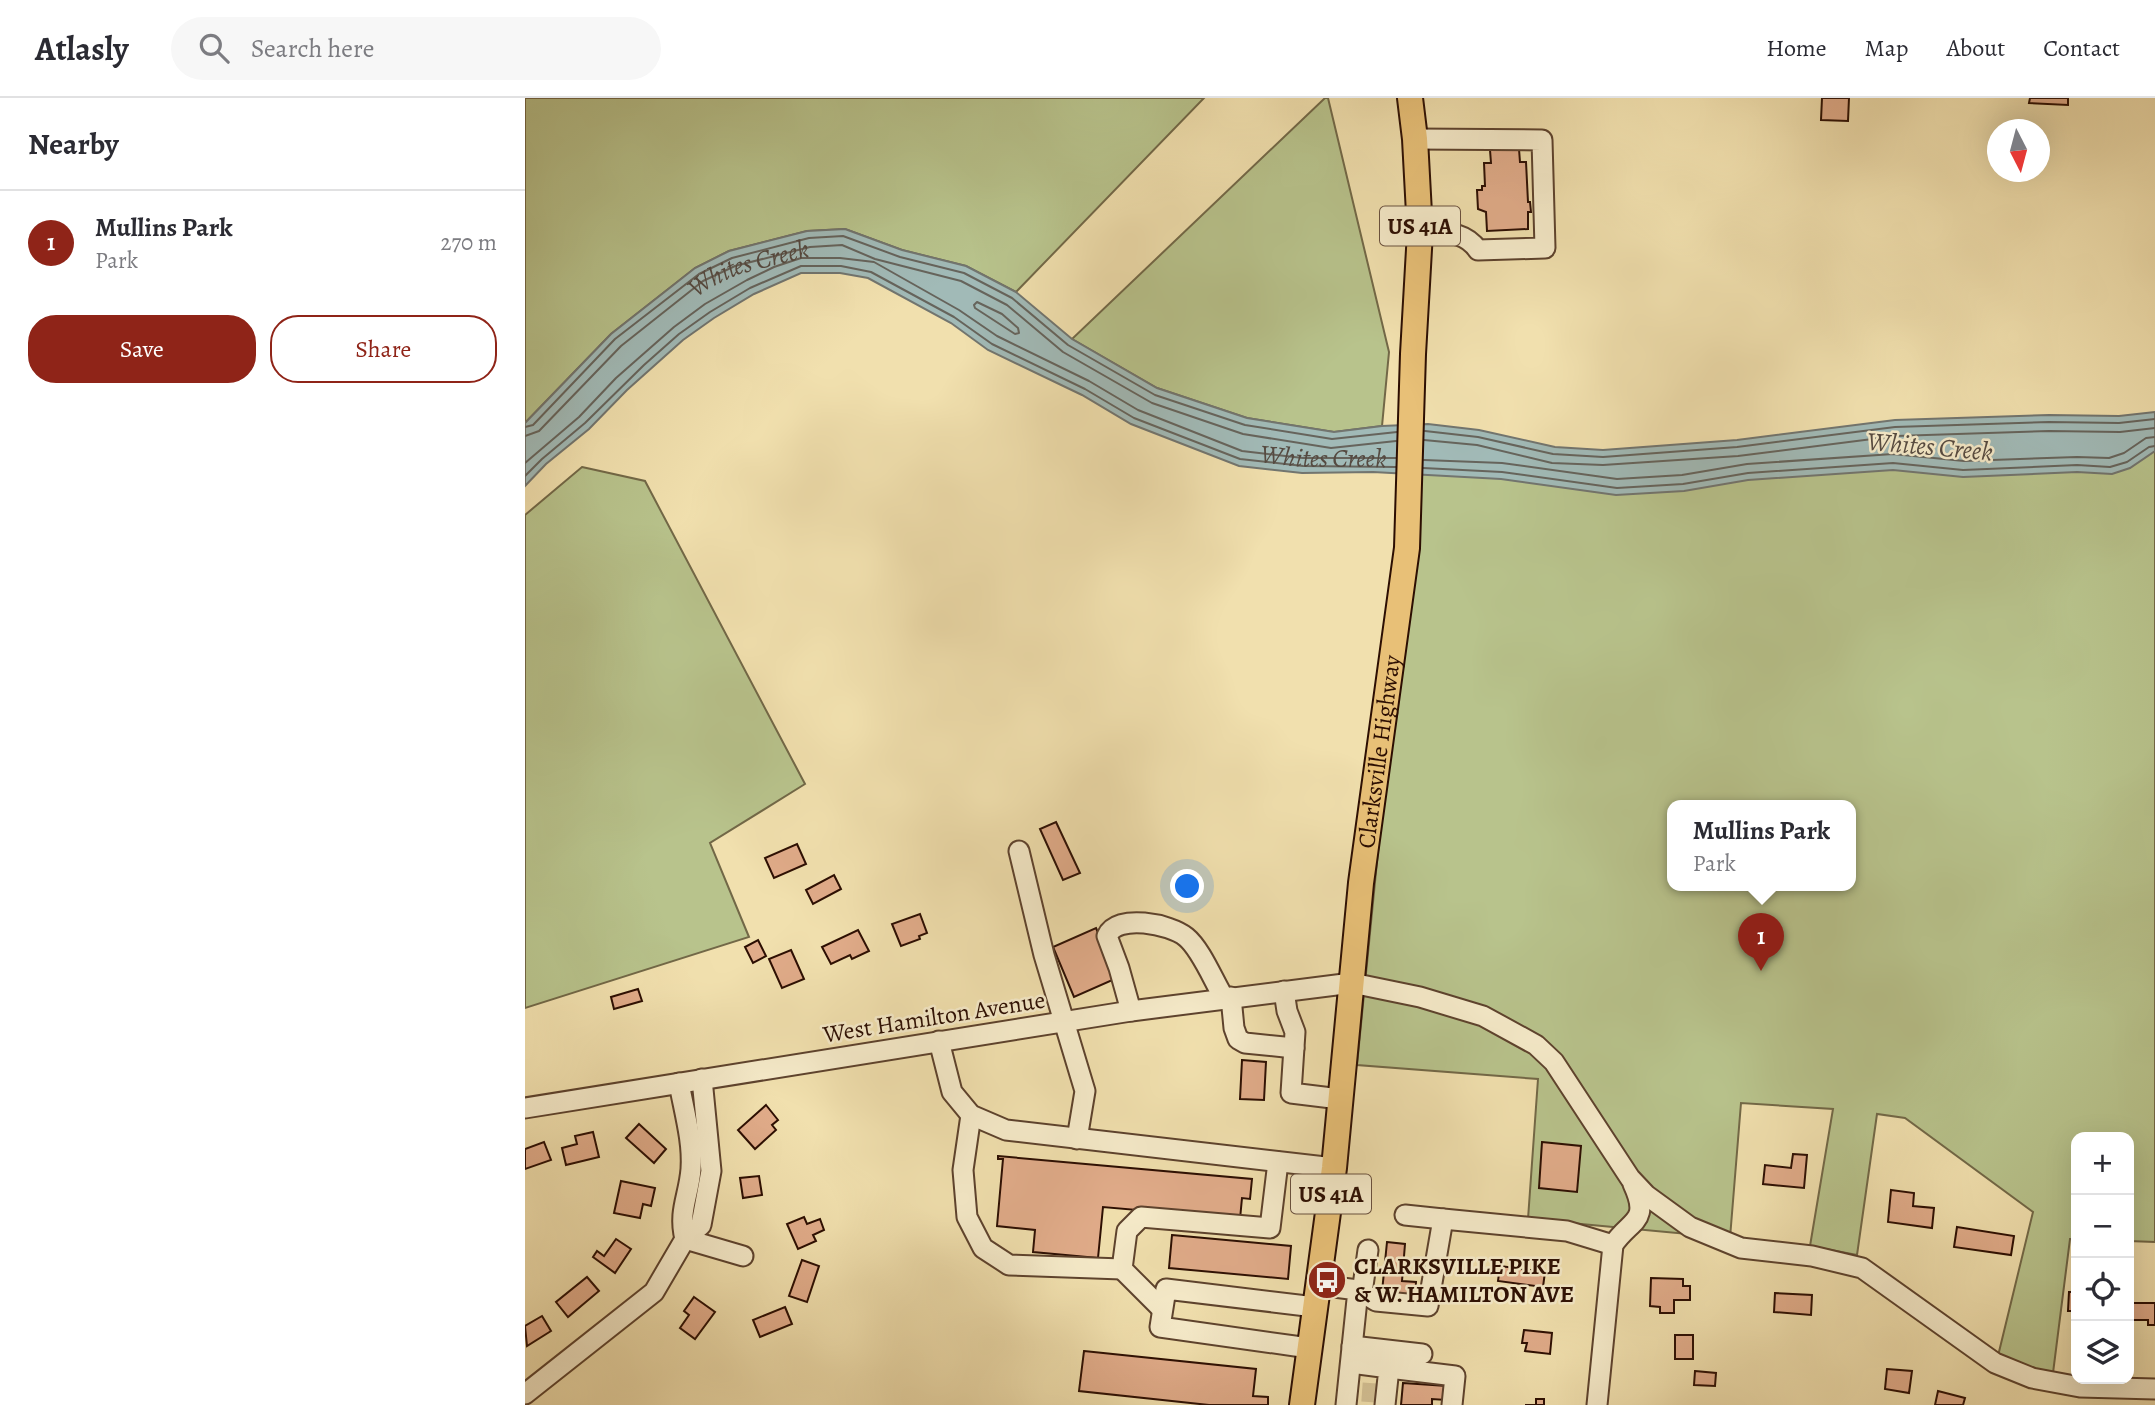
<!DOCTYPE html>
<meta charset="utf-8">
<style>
body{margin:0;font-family:Alegreya,serif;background:#f7f7f7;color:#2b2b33}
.controls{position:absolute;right:21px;bottom:21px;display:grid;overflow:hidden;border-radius:14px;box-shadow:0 7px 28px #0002}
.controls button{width:63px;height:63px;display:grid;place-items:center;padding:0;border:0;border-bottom:2px solid #e1e1e2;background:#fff;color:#2b2b33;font:35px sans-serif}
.compass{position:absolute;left:1462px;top:21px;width:63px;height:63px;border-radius:50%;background:#fff;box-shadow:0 7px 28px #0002;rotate:174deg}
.you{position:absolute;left:663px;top:789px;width:24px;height:24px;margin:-18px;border:5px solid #fff;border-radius:50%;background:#1a73e8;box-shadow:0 0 0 10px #1a73e833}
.badge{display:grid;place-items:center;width:46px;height:46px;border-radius:50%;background:#8f2418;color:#fff;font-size:23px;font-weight:700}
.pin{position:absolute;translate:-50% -58px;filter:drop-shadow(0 2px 4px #0008)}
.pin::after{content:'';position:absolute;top:37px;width:24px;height:21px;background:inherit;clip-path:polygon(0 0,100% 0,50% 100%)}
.popup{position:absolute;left:1142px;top:702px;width:189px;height:91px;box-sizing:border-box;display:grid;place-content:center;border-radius:14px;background:#fff;filter:drop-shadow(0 2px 5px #0005);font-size:23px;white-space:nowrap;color:#7c7c81}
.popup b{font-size:26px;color:#2b2b33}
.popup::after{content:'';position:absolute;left:50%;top:100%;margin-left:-14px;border:14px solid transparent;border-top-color:#fff}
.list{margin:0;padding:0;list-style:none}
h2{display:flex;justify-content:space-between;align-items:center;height:91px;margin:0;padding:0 28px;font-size:30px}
h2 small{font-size:23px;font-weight:400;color:#7c7c81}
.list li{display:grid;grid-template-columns:46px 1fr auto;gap:21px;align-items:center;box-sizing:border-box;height:105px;padding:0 28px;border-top:2px solid #e1e1e2}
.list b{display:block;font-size:26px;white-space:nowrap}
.list p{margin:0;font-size:23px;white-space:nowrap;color:#7c7c81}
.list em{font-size:23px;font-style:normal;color:#7c7c81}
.actions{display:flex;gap:14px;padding:21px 28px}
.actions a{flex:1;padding:16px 0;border:2px solid #8f2418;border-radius:28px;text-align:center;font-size:24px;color:#8f2418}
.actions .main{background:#8f2418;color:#fff}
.icon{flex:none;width:38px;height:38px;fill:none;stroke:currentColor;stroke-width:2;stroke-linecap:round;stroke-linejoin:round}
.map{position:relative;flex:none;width:1630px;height:1307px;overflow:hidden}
header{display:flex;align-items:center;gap:42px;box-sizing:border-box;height:98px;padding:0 35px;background:#fff;border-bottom:2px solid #e1e1e2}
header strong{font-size:33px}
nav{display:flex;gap:38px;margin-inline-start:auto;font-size:24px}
.search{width:490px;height:63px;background:#f7f7f7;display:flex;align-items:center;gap:18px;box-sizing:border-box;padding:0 24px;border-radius:38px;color:#7c7c81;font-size:26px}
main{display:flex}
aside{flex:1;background:#fff}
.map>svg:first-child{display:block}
.green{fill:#b8c38c;stroke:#726847;stroke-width:2;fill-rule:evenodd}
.water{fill:#a1bab7;stroke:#72756f;stroke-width:2}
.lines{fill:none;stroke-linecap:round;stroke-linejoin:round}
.shore{stroke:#66645c;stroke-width:2}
.building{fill:#e1ac8a;stroke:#2c0e02;stroke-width:2}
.minor-tunnel{stroke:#d3c094;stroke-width:19;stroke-dasharray:19 10;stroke-linecap:butt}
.minor-casing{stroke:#5d422d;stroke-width:23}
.major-casing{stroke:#2c0e02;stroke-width:28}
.minor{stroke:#f6ebca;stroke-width:19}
.major{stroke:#e8c077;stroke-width:24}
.labels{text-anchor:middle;stroke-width:5;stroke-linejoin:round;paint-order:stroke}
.shield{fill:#f6ebca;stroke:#69503e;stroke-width:2}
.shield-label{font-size:23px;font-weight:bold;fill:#2c0e02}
.street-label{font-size:24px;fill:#2c0e02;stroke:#f6ebca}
.poi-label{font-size:24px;font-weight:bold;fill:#2c0e02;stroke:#f6ebca;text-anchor:start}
.water-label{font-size:26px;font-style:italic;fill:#554a41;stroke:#f6ebca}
</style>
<header>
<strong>Atlasly</strong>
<div class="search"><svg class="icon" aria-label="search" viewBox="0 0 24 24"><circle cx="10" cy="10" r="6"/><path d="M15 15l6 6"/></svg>Search here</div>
<nav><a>Home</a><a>Map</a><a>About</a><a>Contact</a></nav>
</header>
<main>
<aside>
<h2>Nearby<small></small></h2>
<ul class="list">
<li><span class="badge">1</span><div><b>Mullins Park</b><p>Park</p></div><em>270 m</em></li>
</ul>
<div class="actions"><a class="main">Save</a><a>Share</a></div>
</aside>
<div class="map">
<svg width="1630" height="1307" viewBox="0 0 1630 1307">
<rect width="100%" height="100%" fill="#f1e0ae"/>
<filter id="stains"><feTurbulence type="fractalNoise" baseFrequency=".00286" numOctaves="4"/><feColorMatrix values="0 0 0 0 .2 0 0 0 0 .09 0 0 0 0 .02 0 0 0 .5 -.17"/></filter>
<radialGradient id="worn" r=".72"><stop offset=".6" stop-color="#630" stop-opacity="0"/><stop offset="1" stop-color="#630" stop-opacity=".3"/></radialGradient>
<g class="green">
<polygon points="0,0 679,0 491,194 441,168 377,152 320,131 282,133 204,153 170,170 86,236 0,325"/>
<polygon points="800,0 803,0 864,254 857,328 809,334 722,320 632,290 547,241"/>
<path d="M1630,344V1144L1604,1143V1039H1551V1141H1545L1528,1275L1510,1272L1473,1258L1508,1114L1380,1020L1352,1016L1332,1157L1285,1148L1308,1011L1216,1005L1205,1140L1003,1121L1013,981L832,967L891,367ZM1147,707H1325V787H1147Z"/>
<polygon points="57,369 120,383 280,686 185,745 224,839 0,910 0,417"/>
</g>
<polygon class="water" points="320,131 377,152 441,168 491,194 547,241 632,290 722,320 809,334 857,328 903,326 954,332 1030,349 1078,352 1212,342 1370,322 1524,317 1594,318 1630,314 1630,353 1605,370 1587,376 1552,374 1438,379 1368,372 1223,382 1159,393 1091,397 976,381 848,374 777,375 714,368 606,326 557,297 463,252 426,225 343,180 315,175 276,175 229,196 189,220 158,242 102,292 64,331 21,366 0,388 0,325 86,236 170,170 204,153 282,133"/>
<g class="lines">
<g class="shore">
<polygon points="452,204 477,216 493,230 494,235 490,236 450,210 449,207"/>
<polyline points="0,329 8,327 90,241 174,176 207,160 284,140 318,138 375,159 439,175 487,200 543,247 630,297 720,327 807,341 872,334"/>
<polyline points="900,333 953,339 1028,356 1078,359 1212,349 1370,329 1524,324 1594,325 1630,321"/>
<path id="s1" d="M0,338L14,333L96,248L178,183L210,168L285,149L317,147L350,161L436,183L482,207L538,254L627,305L718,336L806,350L871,343"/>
<polyline points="899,342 952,347 1027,365 1078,367 1213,358 1371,338 1524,333 1595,334 1630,330"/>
<polyline points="899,362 977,365 1092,381 1157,377 1222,366 1368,356 1439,363 1552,359 1584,360 1599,355 1621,340 1630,339"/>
<path id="s2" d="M0,365L54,319L91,280L149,229L180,206L222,182L249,169L276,160H315L349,164L434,212L472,238L564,283L613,312L717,353L778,360H871"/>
<polyline points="898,370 977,374 1092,390 1158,386 1223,375 1368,365 1438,372 1552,367 1585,369 1602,364 1624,349 1630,348"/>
<polyline points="0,378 17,361 60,325 119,267 154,236 185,214 225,190 276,168 316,168 346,174 429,219 467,246 560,291 609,320 715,361 778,368 871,369"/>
</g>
</g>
<g class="building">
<polygon points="1297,0 1324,0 1323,23 1296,22"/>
<polygon points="1505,0 1543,0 1543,7 1504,5"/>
<polygon points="994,51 995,64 1001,64 1003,104 1005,104 1006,114 1003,114 1003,131 962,133 961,114 953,111 952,92 957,92 957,88 960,88 959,65 966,65 965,52"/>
<polygon points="531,724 555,775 538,782 515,731"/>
<polygon points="272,746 281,766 249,780 240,760"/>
<polygon points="309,777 316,791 288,806 281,792"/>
<polygon points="395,816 402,835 394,838 395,841 376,848 367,826"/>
<polygon points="571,830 592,880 549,899 528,849"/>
<polygon points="333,832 344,853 327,861 325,857 306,866 297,849"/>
<polygon points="233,842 241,858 228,865 220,849"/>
<polygon points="266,852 279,881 257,890 244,861"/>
<polygon points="113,891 117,903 89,911 86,899"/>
<polygon points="717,962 741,964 739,1002 715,1001"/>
<polygon points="241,1007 253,1022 247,1027 251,1032 230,1051 213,1032"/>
<polygon points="114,1026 141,1051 129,1065 101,1040"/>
<polygon points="68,1034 74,1059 41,1067 37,1050 52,1046 50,1038"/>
<polygon points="19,1044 26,1062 0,1071 0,1051"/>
<polygon points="1017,1044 1056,1048 1052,1094 1014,1090"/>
<polygon points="1268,1056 1282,1057 1279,1090 1238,1086 1240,1067 1266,1070"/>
<polygon points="473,1058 727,1081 725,1101 717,1100 715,1121 578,1109 573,1160 508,1154 510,1132 472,1128 478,1061 473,1061"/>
<polygon points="234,1078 237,1097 218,1100 215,1080"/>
<polygon points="96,1083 130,1090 126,1108 118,1106 115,1120 89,1115"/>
<polygon points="1366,1092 1389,1095 1388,1108 1409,1110 1407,1130 1363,1124"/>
<polygon points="279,1119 282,1126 295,1121 299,1132 288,1137 291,1143 273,1151 262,1126"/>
<polygon points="1432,1129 1489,1138 1486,1157 1429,1149"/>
<polygon points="647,1137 766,1148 763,1181 644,1170"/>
<polygon points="91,1141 106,1151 90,1175 68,1159 72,1153 79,1158"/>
<polygon points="862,1144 880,1146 877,1183 891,1184 890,1198 857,1194"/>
<polygon points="277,1162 294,1168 282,1204 264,1198"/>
<polygon points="975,1168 1020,1174 1018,1189 973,1183"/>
<polygon points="62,1179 74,1193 43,1219 31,1204"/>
<polygon points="1126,1180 1158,1181 1158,1188 1165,1188 1165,1202 1149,1202 1149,1215 1135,1215 1135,1209 1125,1208"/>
<polygon points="1544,1194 1551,1194 1551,1213 1543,1213"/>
<polygon points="1250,1195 1287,1197 1286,1217 1249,1214"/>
<polygon points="169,1199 190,1214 170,1241 155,1230 164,1217 159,1213"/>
<polygon points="1608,1205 1630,1205 1630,1227 1623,1227 1623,1222 1608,1222"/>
<polygon points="260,1209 267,1226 235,1239 228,1222"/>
<polygon points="17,1218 26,1233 2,1248 0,1228"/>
<polygon points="999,1232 1027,1235 1025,1256 1000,1253 1002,1245 997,1245"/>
<rect x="1150" y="1237" width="18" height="24"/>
<polygon points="559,1253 731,1271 728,1298 743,1299 743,1307 684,1307 554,1293"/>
<polygon points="1362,1271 1387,1273 1384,1295 1360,1291"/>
<polygon points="1170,1273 1191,1275 1190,1288 1169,1287"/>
<polygon points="878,1285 922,1288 921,1302 907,1301 907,1307 876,1307"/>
<polygon points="1413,1293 1440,1300 1438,1307 1410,1307"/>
<polygon points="1011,1301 1019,1301 1019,1307 1000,1307 1011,1307"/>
</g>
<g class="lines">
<polyline class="minor-tunnel" points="837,1294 851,1295"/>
<g class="minor-casing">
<g id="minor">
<path d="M890,41L1017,42L1020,150L953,152C938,131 918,136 895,134"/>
<polyline points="494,753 519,857 560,993 552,1041"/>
<polyline points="759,893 762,913 770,934 766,995 815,1001"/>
<polyline points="706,899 709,930 713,941 720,945 769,950"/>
<path d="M606,913L594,870L582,838C592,815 645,826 661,839C676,851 689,884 699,900"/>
<polyline points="414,943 427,994 446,1017 481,1032 809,1070"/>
<path d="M154,985C159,1013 168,1043 166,1071C164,1098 153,1113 160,1141"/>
<polyline points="0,1010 606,913 827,885 895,899 958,918 1011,947 1029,964 1105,1080 1121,1097 1165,1129 1216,1150 1287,1158 1337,1170 1470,1265 1507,1280 1555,1289 1630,1291"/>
<polyline points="446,1017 438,1072 442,1119 458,1150 484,1167 597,1171"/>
<polyline points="918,1121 1042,1133 1088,1147"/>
<polyline points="160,1141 218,1158"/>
<polyline points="843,1152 838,1188 833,1192 851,1203 903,1208 918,1121 880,1117"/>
<polyline points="793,1187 833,1192 821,1307"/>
<polyline points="637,1211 597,1171 602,1133 616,1119 745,1130 753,1064"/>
<polyline points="827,1248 897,1256"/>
<polyline points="784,1250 635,1229 641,1191 790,1209"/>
<polyline points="826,1265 864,1270 860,1307"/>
<polyline points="864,1270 930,1278 927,1307"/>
<polyline points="0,1296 129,1194 160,1141 176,1127 186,1073 177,981"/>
<path d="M1072,1307L1088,1147C1105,1121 1126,1125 1108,1086"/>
</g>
</g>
<g class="major-casing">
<g id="major">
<path id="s3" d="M777,1307L809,1070L836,785L882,450L888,256L895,134L890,41L885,0"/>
</g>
</g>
<use href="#minor" class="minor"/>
<use href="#major" class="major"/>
</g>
<defs>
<g id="bus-disc" transform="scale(2.0125)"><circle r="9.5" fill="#8f2418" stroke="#f6ebca"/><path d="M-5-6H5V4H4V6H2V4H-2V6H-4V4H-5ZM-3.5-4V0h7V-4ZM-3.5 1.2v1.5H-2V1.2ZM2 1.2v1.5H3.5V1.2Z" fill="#fff"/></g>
</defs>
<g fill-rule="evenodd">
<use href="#bus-disc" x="802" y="1182"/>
</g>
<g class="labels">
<g class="shield">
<rect x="855" y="108.5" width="80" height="39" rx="5"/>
<rect x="766" y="1076.5" width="80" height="39" rx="5"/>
</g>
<g class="shield-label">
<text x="895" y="136">US 41A</text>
<text x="806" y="1104">US 41A</text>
</g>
<g class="street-label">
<text dy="8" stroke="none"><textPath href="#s3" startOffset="658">Clarksville Highway</textPath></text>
<text transform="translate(409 919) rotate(-9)" y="8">West Hamilton Avenue</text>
</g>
<g class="poi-label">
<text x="829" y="1176">CLARKSVILLE PIKE<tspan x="829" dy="28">&amp; W. HAMILTON AVE</tspan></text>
</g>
<g class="water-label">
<text dy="9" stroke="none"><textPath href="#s1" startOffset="285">Whites Creek</textPath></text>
<text transform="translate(1405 348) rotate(5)" y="9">Whites Creek</text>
<text dy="9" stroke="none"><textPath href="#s2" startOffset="917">Whites Creek</textPath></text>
</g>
</g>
<rect width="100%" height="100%" filter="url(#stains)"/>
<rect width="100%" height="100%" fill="url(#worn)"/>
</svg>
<div class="controls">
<button>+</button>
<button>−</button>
<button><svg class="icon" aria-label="locate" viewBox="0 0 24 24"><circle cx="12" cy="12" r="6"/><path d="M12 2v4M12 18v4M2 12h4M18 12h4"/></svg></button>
<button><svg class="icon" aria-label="layers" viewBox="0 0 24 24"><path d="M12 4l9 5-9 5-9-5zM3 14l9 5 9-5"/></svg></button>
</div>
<svg class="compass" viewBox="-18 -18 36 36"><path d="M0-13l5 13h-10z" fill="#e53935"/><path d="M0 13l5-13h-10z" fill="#7c7c81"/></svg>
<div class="you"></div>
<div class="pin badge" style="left:1236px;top:873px">1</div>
<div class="popup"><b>Mullins Park</b>Park</div>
</div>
</main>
